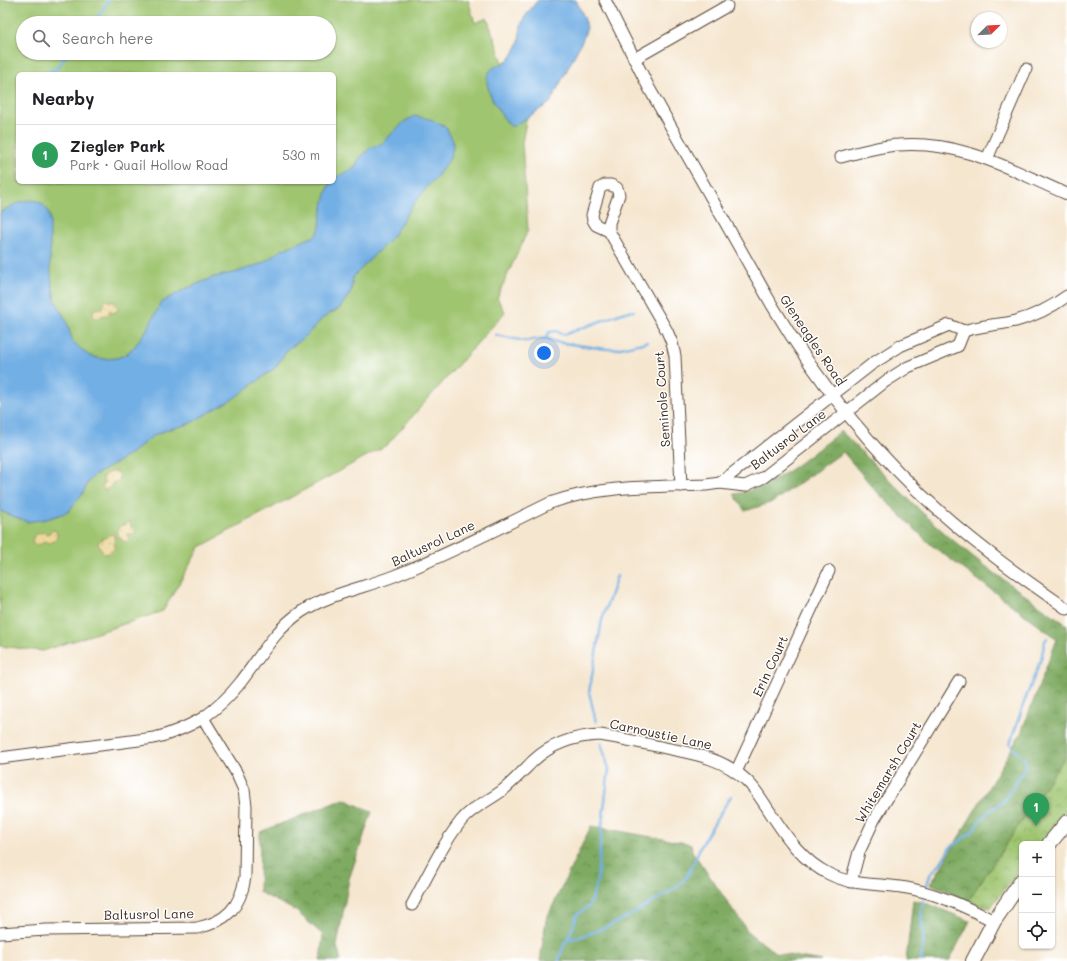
<!DOCTYPE html>
<meta charset="utf-8">
<style>
body{margin:0;font-family:Mali,sans-serif;background:#f6f6f6;color:#202124}
.controls{position:absolute;right:12px;bottom:12px;display:grid;overflow:hidden;border-radius:6px;box-shadow:0 1px 3px #0004}
.controls button{width:36px;height:36px;display:grid;place-items:center;padding:0;border:0;border-bottom:1px solid #e0e0e0;background:#fff;color:#202124;font:20px sans-serif}
.compass{position:absolute;left:971px;top:12px;width:36px;height:36px;border-radius:50%;background:#fff;box-shadow:0 1px 3px #0004;rotate:66deg}
.you{position:absolute;left:544px;top:353px;width:14px;height:14px;margin:-10px;border:3px solid #fff;border-radius:50%;background:#1a73e8;box-shadow:0 0 0 6px #1a73e833}
.badge{display:grid;place-items:center;width:26px;height:26px;border-radius:50%;background:#1f6fb2;color:#fff;font-size:13px;font-weight:700}
.pin{position:absolute;translate:-50% -33px;filter:drop-shadow(0 1px 2px #0008)}
.pin::after{content:'';position:absolute;top:21px;width:14px;height:12px;background:inherit;clip-path:polygon(0 0,100% 0,50% 100%)}
.list{margin:0;padding:0;list-style:none}
h2{display:flex;justify-content:space-between;align-items:center;height:52px;margin:0;padding:0 16px;font-size:17px}
h2 small{font-size:13px;font-weight:400;color:#757577}
.list li{display:grid;grid-template-columns:26px 1fr auto;gap:12px;align-items:center;box-sizing:border-box;height:60px;padding:0 16px;border-top:1px solid #e0e0e0}
.list b{display:block;font-size:15px;white-space:nowrap}
.list p{margin:0;font-size:13px;white-space:nowrap;color:#757577}
.list em{font-size:13px;font-style:normal;color:#757577}
.icon{flex:none;width:22px;height:22px;fill:none;stroke:currentColor;stroke-width:2;stroke-linecap:round;stroke-linejoin:round}
.map{position:relative;flex:none;width:1067px;height:961px;overflow:hidden}
.search{position:absolute;background:#fff;box-shadow:0 1px 3px #0004;left:16px;top:16px;width:320px;height:44px;display:flex;align-items:center;gap:10px;box-sizing:border-box;padding:0 14px;border-radius:22px;color:#757577;font-size:15px}
.panel{position:absolute;background:#fff;box-shadow:0 1px 3px #0004;left:16px;top:72px;width:320px;height:112px;border-radius:6px}
.map>svg:first-child{display:block}
.grass{fill:#9fc56f;stroke:#6d7846;fill-rule:evenodd}
.forest{fill:url(#forest-crowns);stroke:#5d6a40}
.sand{fill:url(#sand-dots);stroke:#94825e}
.park{fill:url(#park-crowns);stroke:#6d7846}
.water{fill:#72afe4;stroke:#566c81}
.lines{fill:none;stroke-linecap:round;stroke-linejoin:round}
.stream{stroke:#72afe4;stroke-width:2.5}
.minor-casing{stroke:#574639;stroke-width:13}
.major-casing{stroke:#574639;stroke-width:16}
.minor{stroke:#fff;stroke-width:11}
.major{stroke:#fff;stroke-width:14}
.labels{text-anchor:middle;stroke-width:3;stroke-linejoin:round;paint-order:stroke}
.street-label{font-size:13px;fill:#3b2a1e;stroke:#fff}
</style>
<div class="map">
<svg width="1067" height="961" viewBox="0 0 1067 961">
<defs>
<pattern id="forest-crowns" width="20" height="18" patternUnits="userSpaceOnUse"><rect width="20" height="18" fill="#7faa62"/><path d="M2 6a3 3 0 1 1 6 0M12 15a3 3 0 1 1 6 0" fill="none" stroke="#698b50"/></pattern>
<pattern id="sand-dots" width="8" height="8" patternUnits="userSpaceOnUse"><rect width="8" height="8" fill="#eeda9e"/><path d="M2 2h.1M6 6h.1" fill="none" stroke="#cdbb88" stroke-width="1.8" stroke-linecap="round"/></pattern>
<pattern id="park-crowns" width="20" height="18" patternUnits="userSpaceOnUse"><rect width="20" height="18" fill="#9fc56f"/><path d="M2 6a3 3 0 1 1 6 0M12 15a3 3 0 1 1 6 0" fill="none" stroke="#83a05b"/></pattern>
</defs>
<rect width="100%" height="100%" fill="#fff"/>
<filter id="ink" filterUnits="userSpaceOnUse"><feTurbulence type="fractalNoise" baseFrequency=".025" numOctaves="2"/><feDisplacementMap in="SourceGraphic" scale="8" xChannelSelector="R" yChannelSelector="G"/><feConvolveMatrix kernelMatrix="1 2 1 2 8 2 1 2 1" color-interpolation-filters="sRGB"/></filter>
<filter id="wash" filterUnits="userSpaceOnUse"><feTurbulence type="fractalNoise" baseFrequency=".012" numOctaves="4" result="noise"/><feDisplacementMap in="SourceGraphic" scale="16" xChannelSelector="R" yChannelSelector="G"/><feGaussianBlur stdDeviation="0.9" result="paint"/><feColorMatrix in="noise" values="0 0 0 0 0 0 0 0 0 0 0 0 0 0 0 0 0 1.4 0 .05"/><feComposite in="paint" operator="in"/></filter>
<g filter="url(#wash)">
<rect width="100%" height="100%" fill="#f5e6cf"/>
<path class="grass" d="M0,0H468L475,23L487,18L506,71L532,88L522,143L528,230L497,298L505,312L387,445L200,547L163,611L43,651L0,646ZM23,23H329V53H23ZM18,74H334V182H18Z"/>
<g class="forest">
<path d="M841,431C877,466 910,503 948,536C985,568 1027,596 1067,625V754L968,901L931,884L1021,733L1057,639L930,544L877,492L843,452L773,502L745,511L734,494C775,488 809,455 841,431Z"/>
<polygon points="344,799 372,812 349,879 337,946 341,961 320,961 323,935 296,911 259,892 260,832"/>
<polygon points="591,826 691,844 692,851 749,933 776,953 822,961 540,961 546,920"/>
<polygon points="913,900 926,903 970,921 949,961 906,961"/>
</g>
<g class="sand">
<polygon points="105,300 114,302 118,308 117,311 113,313 110,310 108,316 102,315 99,318 95,318 93,315 93,310 95,309 103,308"/>
<polygon points="114,471 119,473 120,480 117,482 113,482 111,487 105,490 102,487 104,483 103,477 106,474"/>
<path d="M128,522L130,523L131,527L134,529L135,532L132,534H127L130,540L126,542C122,541 117,537 117,532L121,525H125Z"/>
<path d="M53,530L56,531C59,537 55,541 50,543L45,541L39,545L33,544L32,539C35,533 43,531 48,534Z"/>
<path d="M111,534L114,535L115,548L109,553L105,554L102,551L98,543C101,538 107,538 111,534Z"/>
</g>
<polygon class="park" points="1067,754 1067,809 1040,844 1022,844 1022,867 990,908 968,901"/>
<g class="water">
<path d="M538,0H576L584,17L587,28L582,41L550,103L514,126H510C500,114 477,82 492,69C501,61 506,67 514,52C515,49 518,45 519,41C520,35 520,26 523,20C527,13 533,6 538,0Z"/>
<path d="M414,116L430,119L443,125L447,129L453,141V148L449,160L435,179L430,183L410,209L392,237L353,277L351,292L340,308L323,318L303,339L288,349L275,368L233,399L189,424L166,430L153,436L128,456L95,475L88,482L83,493L68,512L47,519L27,522L0,511V213C17,201 42,190 50,217V262L52,284L55,300L66,320L73,342L88,355L93,357L105,359L117,358L125,355L135,346L147,329L161,303L169,298L185,289L214,277L237,272L263,263L281,250L315,236C321,230 320,224 321,216C323,206 326,190 331,182H334V178L355,168L359,159L370,148L381,144L405,121Z"/>
</g>
<g class="lines">
<g class="stream">
<polyline points="94,23 109,0"/>
<path d="M46,74C50,69 56,70 60,66L62,60L65,58L67,53"/>
<polyline points="496,335 524,341 546,338 556,342 606,349 616,349 647,342"/>
<polyline points="546,338 549,332 557,331 561,334 566,334 625,312 634,311"/>
<polyline points="596,722 589,692 602,620 617,576"/>
<path d="M927,885L930,875L940,864L950,848L973,831L977,824L989,811L1004,801L1025,768C1029,756 1015,753 1010,744L1025,700L1041,659L1045,641L1047,638"/>
<path d="M567,940C599,933 625,919 653,902C663,896 675,890 683,881C692,871 695,857 701,846C710,829 721,812 731,796"/>
<polyline points="558,961 565,943 570,935 577,915 588,907 592,899 597,882 602,825 609,769 601,743"/>
<polyline points="921,961 924,938 921,912 924,899"/>
</g>
</g>
</g>
<g filter="url(#ink)">
<g class="lines">
<g class="minor-casing">
<g id="minor">
<path d="M605,0L649,88L772,305C819,384 877,457 946,517C984,551 1026,580 1067,609"/>
<polyline points="634,59 727,6"/>
<path d="M841,157C860,152 879,146 898,145C962,140 1011,170 1067,194"/>
<polyline points="987,159 1026,69"/>
<polyline points="609,231 596,225 593,220 592,215 600,188 605,185 611,185 617,188 619,195 609,223 609,231 667,331 672,343 675,356 681,486"/>
<path d="M964,331C981,325 999,325 1016,321C1034,316 1052,307 1067,296"/>
<polyline points="720,483 872,364 900,346 949,325 964,331"/>
<path d="M203,718C217,708 229,697 240,683C259,659 274,630 301,612C328,594 363,588 394,576C447,555 499,528 550,503C600,485 654,487 706,485L720,483L745,486L764,477L886,381L908,367L958,346L964,331"/>
<path d="M0,758L154,738C172,734 187,727 203,718L236,772L244,790L246,806L245,877C241,907 226,922 197,928L46,930L0,933"/>
<polyline points="736,772 829,571"/>
<polyline points="851,882 859,852 874,820 959,681"/>
<path d="M412,905C427,877 442,845 461,821C472,807 489,801 503,790C514,781 523,771 533,761C552,743 575,736 600,735C619,738 638,742 656,746C688,753 721,756 746,780C754,787 760,797 766,806C784,833 800,860 829,874C855,887 885,883 912,889C941,895 968,908 994,921"/>
</g>
</g>
<g class="major-casing">
<g id="major">
<polyline points="1049,844 1067,822"/>
<polyline points="973,961 994,921 1022,880"/>
</g>
</g>
<use href="#minor" class="minor"/>
<use href="#major" class="major"/>
</g>
</g>
<g class="labels">
<g class="street-label">
<text transform="translate(813 340) rotate(56)" y="5">Gleneagles Road</text>
<text transform="translate(662 399) rotate(-94)" y="5">Seminole Court</text>
<text transform="translate(788 439) rotate(-37)" y="5">Baltusrol Lane</text>
<text transform="translate(433 543) rotate(-25)" y="5">Baltusrol Lane</text>
<text transform="translate(770 666) rotate(-65)" y="5">Erin Court</text>
<text transform="translate(661 734) rotate(12)" y="5">Carnoustie Lane</text>
<text transform="translate(888 772) rotate(-59)" y="5">Whitemarsh Court</text>
<text transform="translate(149 914) rotate(-1)" y="5">Baltusrol Lane</text>
</g>
</g>
</svg>
<div class="controls">
<button>+</button>
<button>−</button>
<button><svg class="icon" aria-label="locate" viewBox="0 0 24 24"><circle cx="12" cy="12" r="6"/><path d="M12 2v4M12 18v4M2 12h4M18 12h4"/></svg></button>
</div>
<svg class="compass" viewBox="-18 -18 36 36"><path d="M0-13l5 13h-10z" fill="#e53935"/><path d="M0 13l5-13h-10z" fill="#757577"/></svg>
<div class="you"></div>
<div class="pin badge" style="left:1036px;top:826px;background:#2e9e5b">1</div>
<div class="search"><svg class="icon" aria-label="search" viewBox="0 0 24 24"><circle cx="10" cy="10" r="6"/><path d="M15 15l6 6"/></svg>Search here</div>
<section class="panel">
<h2>Nearby<small></small></h2>
<ul class="list">
<li><span class="badge" style="background:#2e9e5b">1</span><div><b>Ziegler Park</b><p>Park · Quail Hollow Road</p></div><em>530 m</em></li>
</ul>
</section>
</div>
